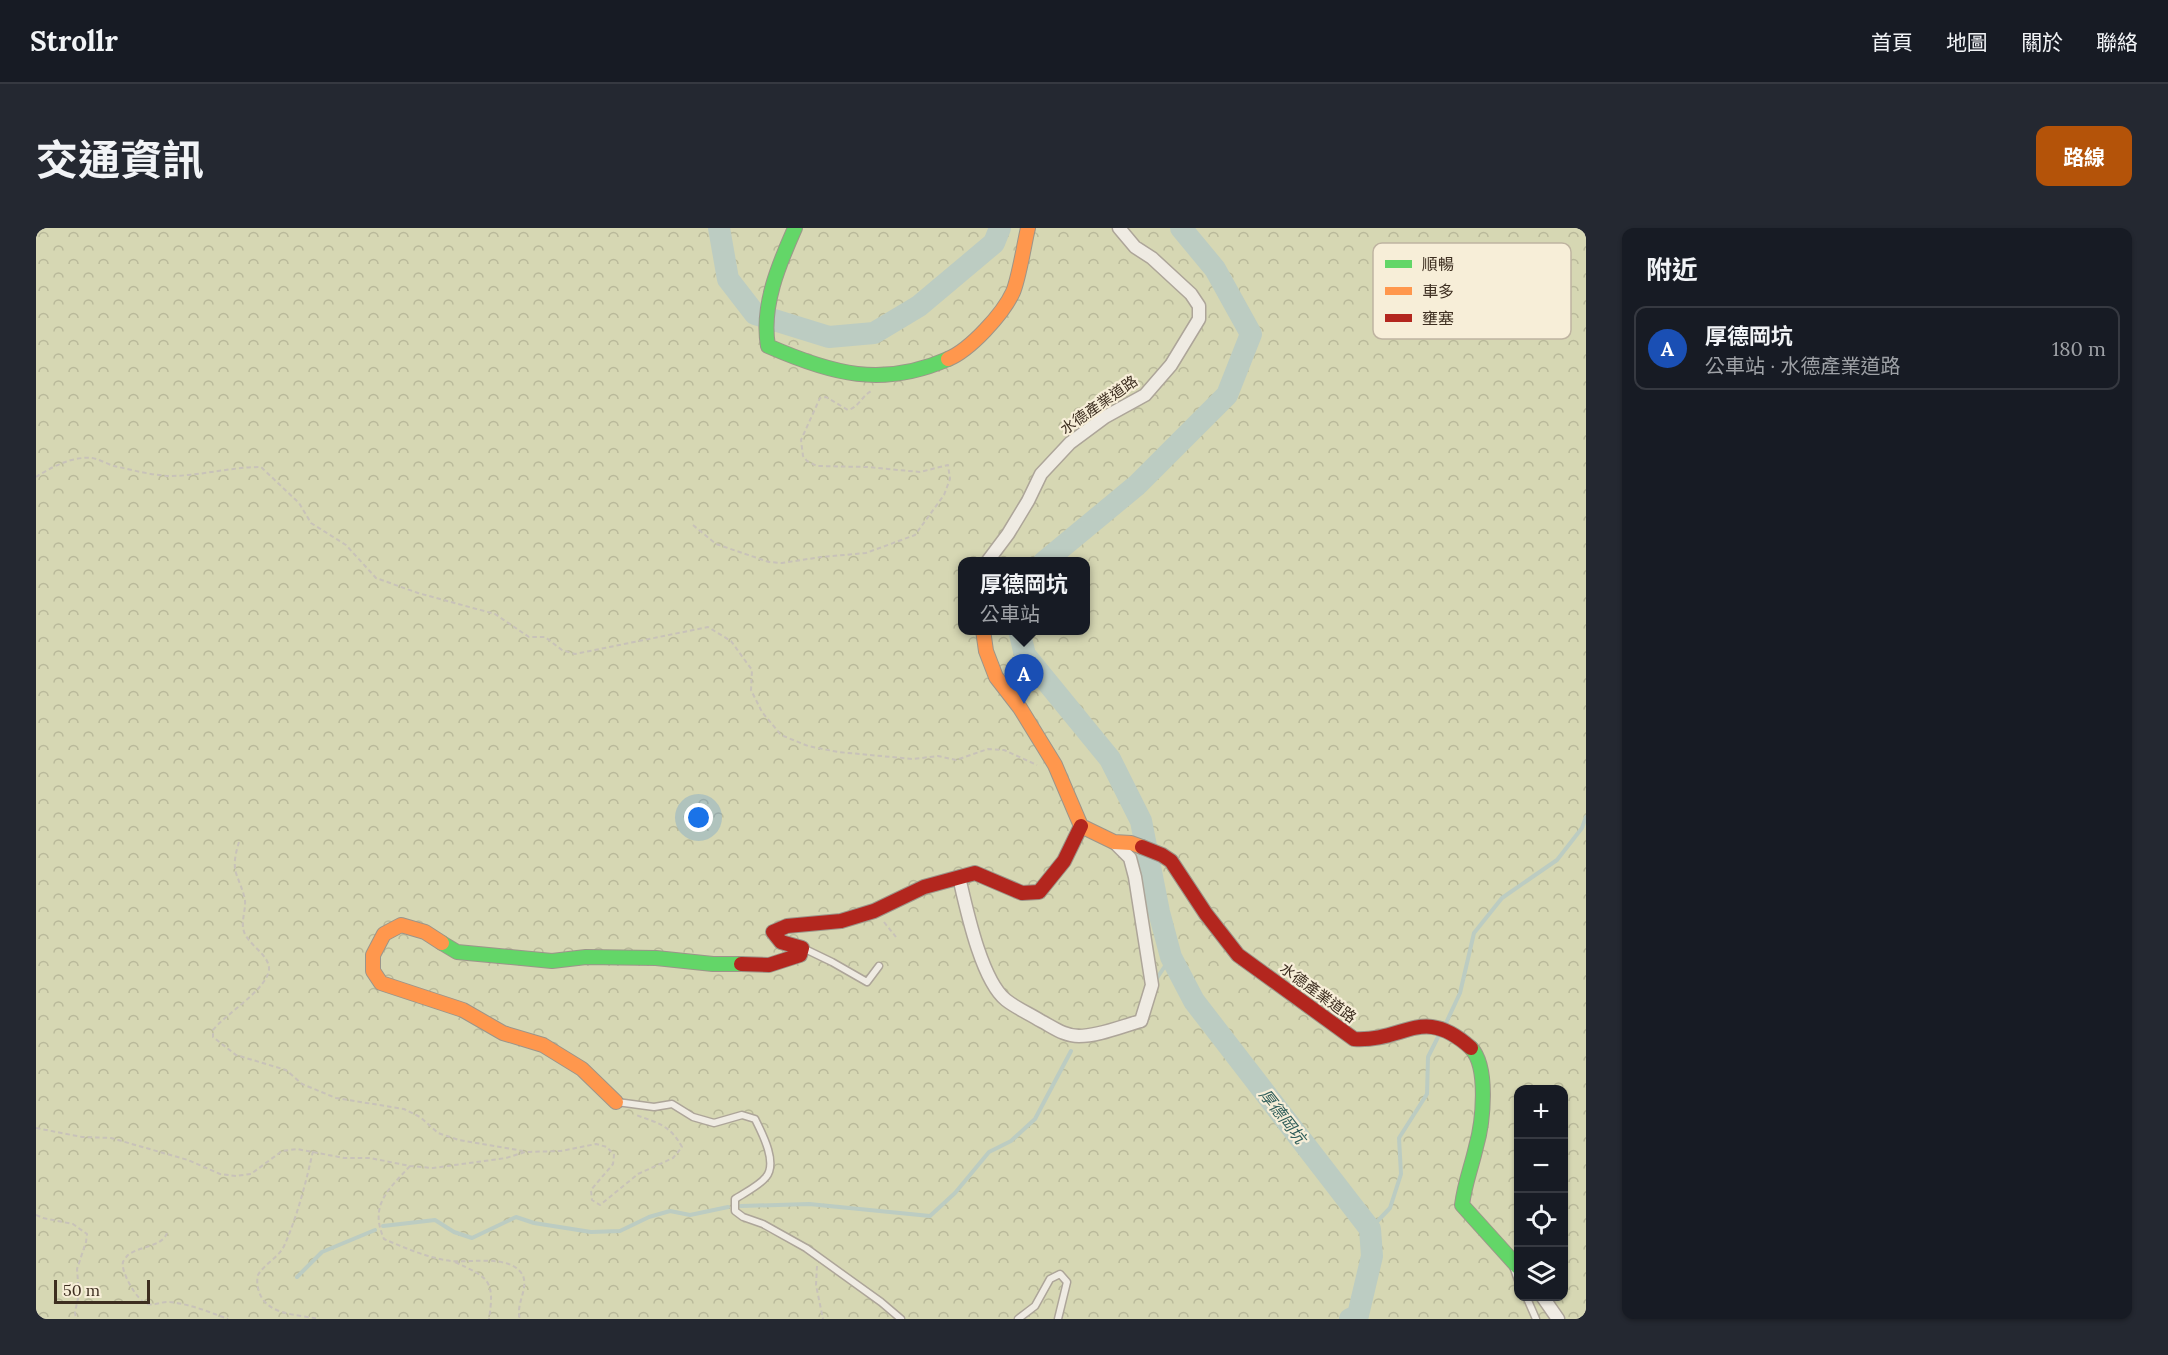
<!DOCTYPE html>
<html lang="zh-TW">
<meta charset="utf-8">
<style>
body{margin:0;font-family:Lora,"Noto Sans TC",serif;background:#242831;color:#f1f3f6}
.controls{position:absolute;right:18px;bottom:18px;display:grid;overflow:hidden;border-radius:12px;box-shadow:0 2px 4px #0004}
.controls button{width:54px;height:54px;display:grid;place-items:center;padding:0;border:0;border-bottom:2px solid #363941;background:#171b24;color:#f1f3f6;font:30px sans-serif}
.scale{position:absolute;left:18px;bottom:15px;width:96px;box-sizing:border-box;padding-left:6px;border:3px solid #3d2e20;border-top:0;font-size:16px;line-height:21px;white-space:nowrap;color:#3d2e20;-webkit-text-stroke:4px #f7eed8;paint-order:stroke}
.you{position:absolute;left:663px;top:590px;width:21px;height:21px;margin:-15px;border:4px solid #fff;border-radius:50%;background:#1a73e8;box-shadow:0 0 0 9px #1a73e833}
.badge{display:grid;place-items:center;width:39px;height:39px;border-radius:50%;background:#b45309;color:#fff;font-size:20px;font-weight:700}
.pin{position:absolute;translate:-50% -50px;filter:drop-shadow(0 2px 3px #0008)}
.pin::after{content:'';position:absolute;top:32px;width:21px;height:18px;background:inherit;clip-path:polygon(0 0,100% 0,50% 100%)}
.popup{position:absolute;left:922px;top:329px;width:132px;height:78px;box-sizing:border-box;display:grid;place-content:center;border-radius:12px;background:#171b24;filter:drop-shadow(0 2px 4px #0005);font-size:20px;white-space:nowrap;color:#9ea1a6}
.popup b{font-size:22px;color:#f1f3f6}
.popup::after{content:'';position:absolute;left:50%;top:100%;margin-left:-12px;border:12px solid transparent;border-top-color:#171b24}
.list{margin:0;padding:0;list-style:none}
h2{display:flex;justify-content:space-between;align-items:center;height:78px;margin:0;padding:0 24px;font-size:26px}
h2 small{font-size:20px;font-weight:400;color:#9ea1a6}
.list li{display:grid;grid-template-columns:39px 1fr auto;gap:18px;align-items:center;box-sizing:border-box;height:84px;margin:0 12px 12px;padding:0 12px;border:2px solid #363941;border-radius:12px}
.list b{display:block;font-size:22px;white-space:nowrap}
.list p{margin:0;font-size:20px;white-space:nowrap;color:#9ea1a6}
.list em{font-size:20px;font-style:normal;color:#9ea1a6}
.icon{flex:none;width:33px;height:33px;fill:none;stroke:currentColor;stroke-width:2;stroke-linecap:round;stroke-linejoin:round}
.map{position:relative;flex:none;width:1550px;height:1091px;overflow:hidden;border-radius:12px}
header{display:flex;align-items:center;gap:36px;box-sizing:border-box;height:84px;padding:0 30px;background:#171b24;border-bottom:2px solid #363941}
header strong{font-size:28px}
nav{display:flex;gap:33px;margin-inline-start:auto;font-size:21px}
.intro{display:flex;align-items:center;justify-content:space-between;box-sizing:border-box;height:144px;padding:0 36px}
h1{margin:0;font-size:42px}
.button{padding:15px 27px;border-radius:12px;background:#b45309;color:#fff;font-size:21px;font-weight:700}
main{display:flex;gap:36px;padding:0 36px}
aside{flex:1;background:#171b24;border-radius:12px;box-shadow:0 2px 4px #0004}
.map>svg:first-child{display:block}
.forest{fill:url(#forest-crowns);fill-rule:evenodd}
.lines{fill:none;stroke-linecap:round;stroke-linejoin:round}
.stream{stroke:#bcccc2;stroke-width:4}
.river{stroke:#bcccc2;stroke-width:22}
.lane-casing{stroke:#ada599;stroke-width:9}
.street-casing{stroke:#ada599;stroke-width:15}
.fast-casing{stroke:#9c958a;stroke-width:16}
.slow-casing{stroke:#9c958a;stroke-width:16}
.jam-casing{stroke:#9c958a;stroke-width:16}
.path{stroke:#c8c2b9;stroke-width:2;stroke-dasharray:4.5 3;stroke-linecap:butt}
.lane{stroke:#efebe3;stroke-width:6}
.street{stroke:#efebe3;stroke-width:12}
.fast{stroke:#63d668;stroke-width:14}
.slow{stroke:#ff974d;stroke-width:14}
.jam{stroke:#b3261e;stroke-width:14}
.labels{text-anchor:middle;stroke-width:4.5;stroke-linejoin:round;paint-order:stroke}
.street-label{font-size:15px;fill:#3d2e20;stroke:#f7eed8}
.water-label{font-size:16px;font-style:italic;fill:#2f5d5a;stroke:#f7eed8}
.key{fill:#f7eed8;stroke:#bfb4a1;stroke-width:1.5}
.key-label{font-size:16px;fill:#3d2e20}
</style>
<header>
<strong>Strollr</strong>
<nav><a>首頁</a><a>地圖</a><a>關於</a><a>聯絡</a></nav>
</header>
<div class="intro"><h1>交通資訊</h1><a class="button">路線</a></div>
<main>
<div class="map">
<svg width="1550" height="1091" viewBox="0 0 1550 1091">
<defs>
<pattern id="forest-crowns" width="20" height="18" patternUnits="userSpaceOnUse" patternTransform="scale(1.5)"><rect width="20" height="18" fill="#d6d7b3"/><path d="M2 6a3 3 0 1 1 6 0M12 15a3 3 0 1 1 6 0" fill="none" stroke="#b9b99a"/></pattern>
</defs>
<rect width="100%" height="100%" fill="#e7e0d1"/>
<path class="forest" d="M0,0H1550V1091H0ZM926,334H1050V402H926ZM1482,862H1528V1068H1482Z"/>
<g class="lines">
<g class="stream">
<polyline points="1121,750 1135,729"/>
<polyline points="1410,795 1424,765 1438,705 1466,670 1521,632 1546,600 1550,589"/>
<polyline points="705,978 773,976 894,988 919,965 953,924 975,913 999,891 1035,823"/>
<polyline points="347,998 399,992 418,1004 436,1010 480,989 498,995 555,1004 584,1003 613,989 634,983 654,987 692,979"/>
<polyline points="1334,1001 1354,980 1365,946 1363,910 1391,866 1392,829 1403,807"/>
<polyline points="261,1049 286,1024 339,1002"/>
</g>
<g class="river">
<polyline points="683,0 692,51 719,86 793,109 838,105 883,78 958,15 964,0"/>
<polyline points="1008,334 1101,257 1191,167 1215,106 1179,41 1145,0"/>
<polyline points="983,402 989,427 1074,531 1105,593 1123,684 1135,729 1158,773 1334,1001 1336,1028 1322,1087 1314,1091"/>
</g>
<g class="lane-casing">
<g id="lane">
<polyline points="769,721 796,734 831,754 843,738"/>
<path d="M581,874L618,879L636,876L657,889L678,895L706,887L719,891C726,905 742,935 730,949C723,958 708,965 699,971V983L707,989L727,996L770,1020L845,1074L865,1091"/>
<polyline points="1478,1041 1482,1052"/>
<polyline points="1490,1068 1500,1091"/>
<polyline points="982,1091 999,1078 1014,1051 1024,1046 1031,1054 1022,1091"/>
</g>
</g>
<g class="street-casing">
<g id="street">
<polyline points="951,334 972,306 992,273 1005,246 1034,215 1069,189 1109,167 1135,137 1163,91 1163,78 1155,66 1116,30 1099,19 1083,0"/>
<path d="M923,649C930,679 945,752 970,772C980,780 994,786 1005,793C1017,799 1028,808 1043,808C1063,808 1086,798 1105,793L1116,757L1099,649L1094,630L1078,614"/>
<polyline points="1506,1068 1522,1091"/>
</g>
</g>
<g class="fast-casing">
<g id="fast">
<path d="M759,0C743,36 725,78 732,118C796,146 846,160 912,131"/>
<polyline points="406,715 421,724 516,733 550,729 620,730 677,736 705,736"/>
<path d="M1435,820C1453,839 1447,895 1440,919C1435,941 1429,954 1426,977L1482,1039"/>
</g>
</g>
<g class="slow-casing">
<g id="slow">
<path d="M912,131C934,122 967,86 977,64C983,50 988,17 992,0"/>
<polyline points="947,402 950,423 960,449 984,480 1019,537 1045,598 1078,614 1095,615 1106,619"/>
<polyline points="406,715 389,704 365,697 348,706 337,727 337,743 345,755 427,782 467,805 507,817 546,841 580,874"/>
</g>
</g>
<g class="jam-casing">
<g id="jam">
<path d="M1106,619L1126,627L1135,633L1170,686L1202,727L1318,811C1370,814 1386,776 1435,820"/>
<polyline points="705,736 733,737 764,727 766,720 745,714 737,704 751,698 805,693 838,683 888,659 939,645 986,665 1003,664 1028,633 1045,598"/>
</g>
</g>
<g class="path">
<path d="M0,249C15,239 37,228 56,230C63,231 71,236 78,238C96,242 115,247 133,248C164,248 194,239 225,239L263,275L275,295L310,317L340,350L382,365L459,386L493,409H509L526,422L539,426L672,399L695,413L716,442L715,462L726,484L745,507L772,518L802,524L877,531L902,528L920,532L952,521L968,522L1001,537"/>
<path d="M657,297L680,316L733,334L746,335L785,329L830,325L879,307L908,267L914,251L912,237L884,244L831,239L781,238L771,233L767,228L765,212L784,170L790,169L812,182C823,179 826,168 835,163"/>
<path d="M203,614C200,624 197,635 200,645C203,654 207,662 209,672C210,684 203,697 210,708C217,720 238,731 232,746C225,765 190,786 177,802V809L200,827L250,842L266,856L300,870L368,881L384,889L402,905L423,912L487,923"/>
<polyline points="848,694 860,709"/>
<path d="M0,900L46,909L75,910L152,932L184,946L200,948L215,946L246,923L261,921L308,930H334L374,938L397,940L470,930L489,924L525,923L560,916L571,919L578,927L577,936L555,962L556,972L564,977L602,946L637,930L646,919C634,897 622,895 600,887"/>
<path d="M277,923C270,954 262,986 249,1016C244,1029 229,1035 222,1047C221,1050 221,1057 222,1060C228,1088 261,1086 283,1091"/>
<path d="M374,938C352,962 333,977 348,1011C369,1020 392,1030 415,1033C434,1035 473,1026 486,1046C494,1059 479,1076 484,1091"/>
<polyline points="0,987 7,990 37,996 51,1006 50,1014 41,1041 43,1066 39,1084 40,1091"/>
<path d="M131,1005C126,1019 103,1018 92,1027C91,1028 87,1033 87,1034C84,1043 102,1074 111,1076C118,1078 127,1073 134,1074C154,1076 173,1084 192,1091"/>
<path d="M419,1034C453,1050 459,1052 453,1091"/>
<polyline points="781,1038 780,1057 787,1091"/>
</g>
<use href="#lane" class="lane"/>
<use href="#street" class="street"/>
<use href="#fast" class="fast"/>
<use href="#slow" class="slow"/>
<use href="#jam" class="jam"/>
</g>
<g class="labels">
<g class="street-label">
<text transform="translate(1063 177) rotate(-35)" y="5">水德產業道路</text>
<text transform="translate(1282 765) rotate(36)" y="5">水德產業道路</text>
</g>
<g class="water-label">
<text transform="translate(1247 888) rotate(52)" y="6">厚德岡坑</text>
</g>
</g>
<rect x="1337" y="15" width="198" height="96" rx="9" class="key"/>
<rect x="1349" y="32" width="27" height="8" fill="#63d668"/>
<rect x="1349" y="59" width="27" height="8" fill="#ff974d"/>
<rect x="1349" y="86" width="27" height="8" fill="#b3261e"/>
<g class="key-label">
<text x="1386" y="42">順暢</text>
<text x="1386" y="69">車多</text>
<text x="1386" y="96">壅塞</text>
</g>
</svg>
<div class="controls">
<button>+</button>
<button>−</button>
<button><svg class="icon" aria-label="locate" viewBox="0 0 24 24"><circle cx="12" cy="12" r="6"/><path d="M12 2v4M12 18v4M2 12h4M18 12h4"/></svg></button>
<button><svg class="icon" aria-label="layers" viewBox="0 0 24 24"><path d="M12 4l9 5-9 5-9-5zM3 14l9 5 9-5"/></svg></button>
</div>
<div class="scale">50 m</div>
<div class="you"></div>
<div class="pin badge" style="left:988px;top:476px;background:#1a4fb4">A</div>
<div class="popup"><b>厚德岡坑</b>公車站</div>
</div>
<aside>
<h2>附近<small></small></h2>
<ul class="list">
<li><span class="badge" style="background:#1a4fb4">A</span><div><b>厚德岡坑</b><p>公車站 · 水德產業道路</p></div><em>180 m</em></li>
</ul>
</aside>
</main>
